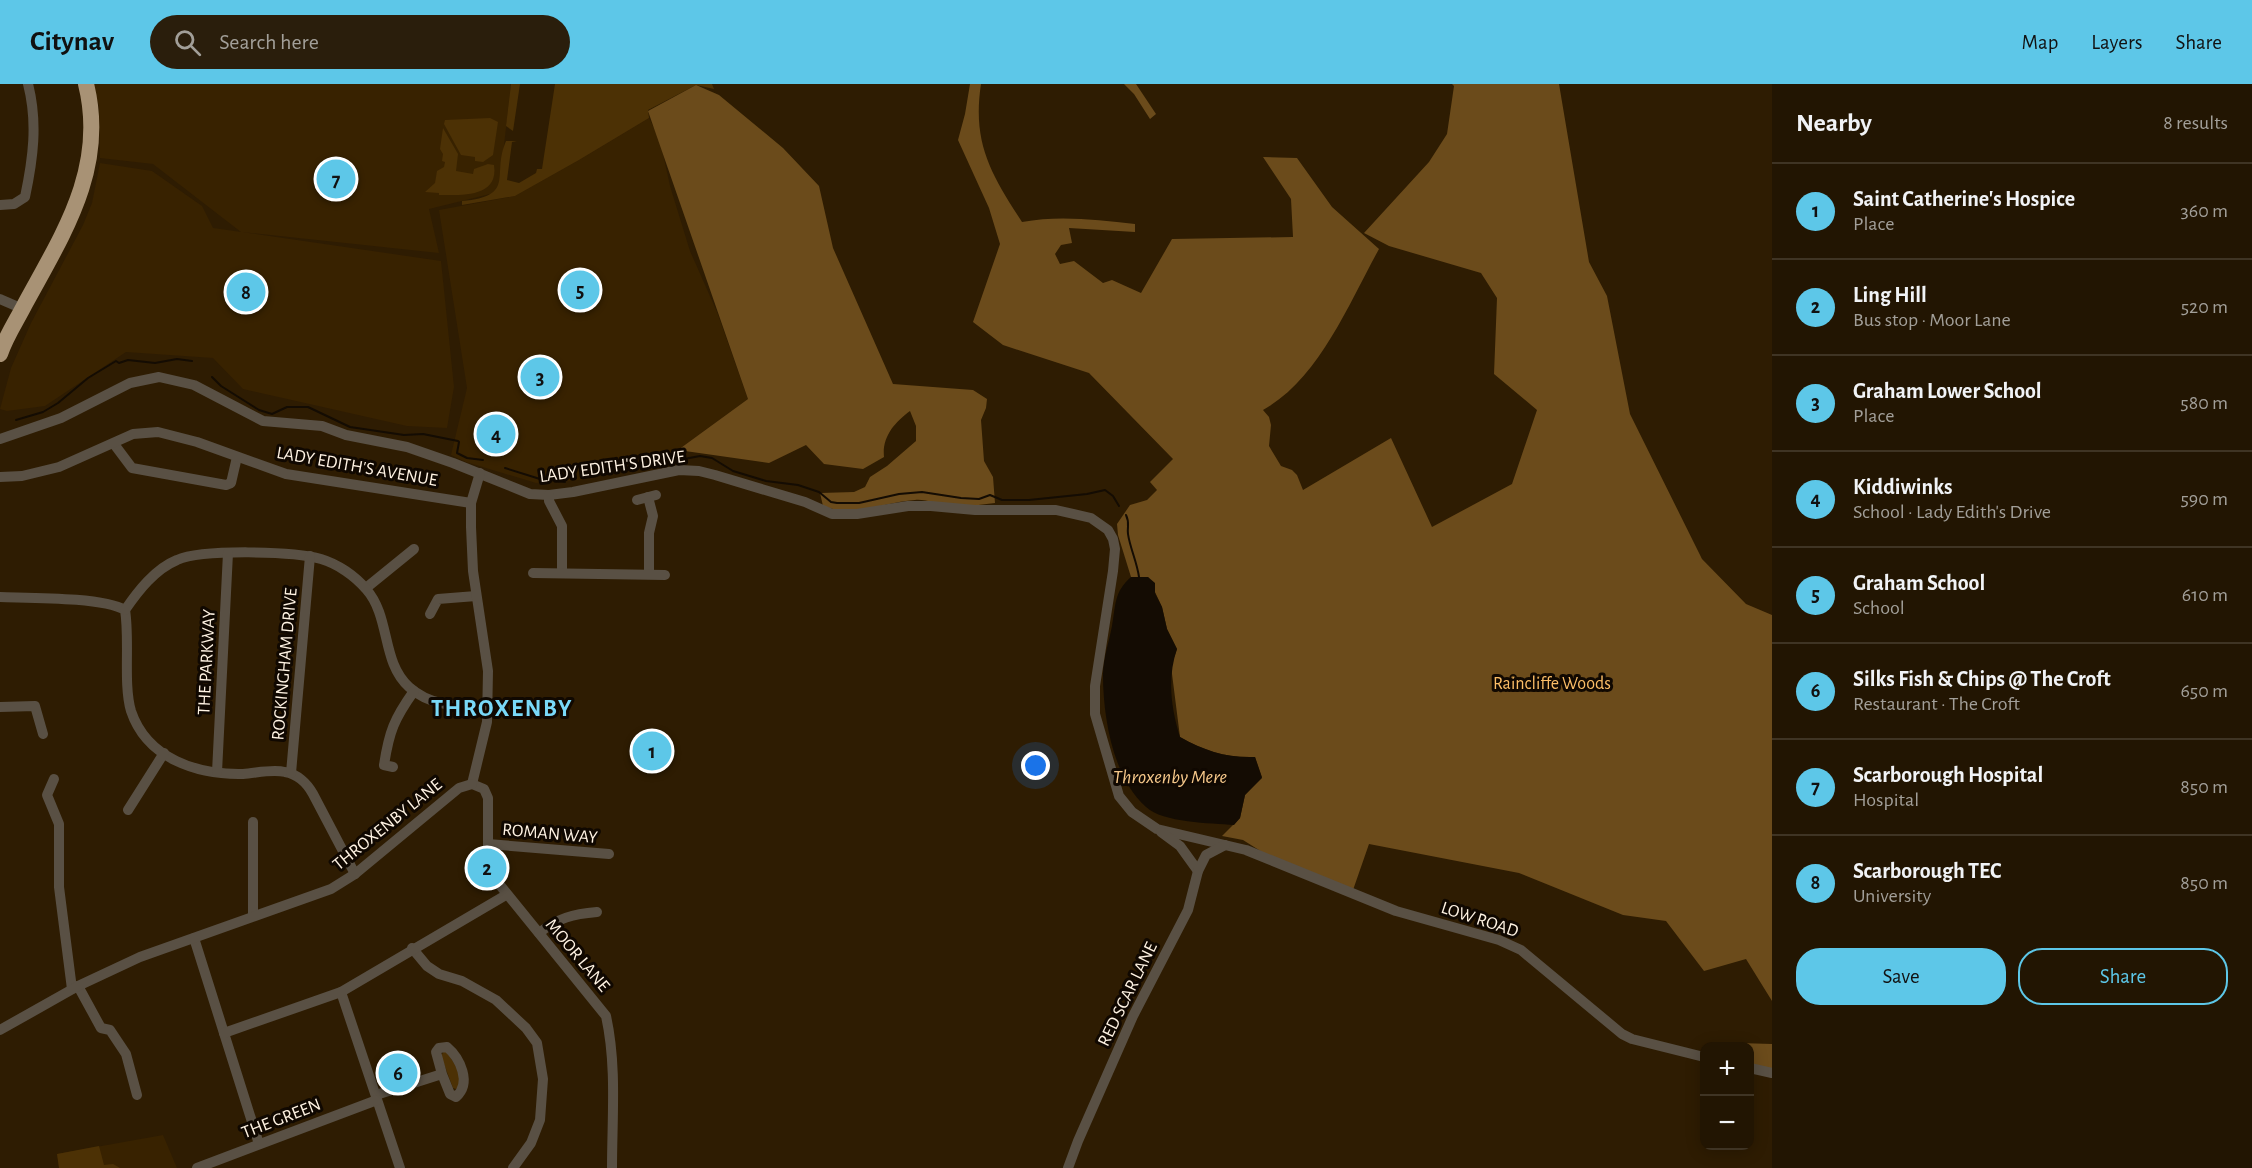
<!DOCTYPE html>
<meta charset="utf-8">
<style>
body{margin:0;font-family:"Alegreya Sans",sans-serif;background:#2a1e0c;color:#f1f3f6}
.controls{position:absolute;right:18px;bottom:18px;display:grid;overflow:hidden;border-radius:12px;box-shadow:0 3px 15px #0003}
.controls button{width:54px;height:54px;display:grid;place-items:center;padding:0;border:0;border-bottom:2px solid #3f3424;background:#221502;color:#f1f3f6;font:30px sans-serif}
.you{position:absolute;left:1036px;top:682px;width:21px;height:21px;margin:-15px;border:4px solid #fff;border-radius:50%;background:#1a73e8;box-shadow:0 0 0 9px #1a73e833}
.badge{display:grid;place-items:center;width:39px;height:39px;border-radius:50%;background:#5dc7e8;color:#111;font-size:20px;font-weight:700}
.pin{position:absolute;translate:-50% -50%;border:3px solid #fff;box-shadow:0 2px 6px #0006}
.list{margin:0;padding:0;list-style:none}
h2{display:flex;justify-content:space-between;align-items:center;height:78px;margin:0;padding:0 24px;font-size:26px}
h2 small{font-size:20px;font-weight:400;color:#a29f99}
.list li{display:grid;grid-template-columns:39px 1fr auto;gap:18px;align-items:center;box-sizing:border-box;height:96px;padding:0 24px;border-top:2px solid #3f3424}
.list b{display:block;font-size:22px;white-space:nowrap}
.list p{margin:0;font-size:20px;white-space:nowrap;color:#a29f99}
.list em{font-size:20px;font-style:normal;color:#a29f99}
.actions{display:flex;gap:12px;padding:18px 24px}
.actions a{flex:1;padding:14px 0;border:2px solid #5dc7e8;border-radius:24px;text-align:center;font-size:21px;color:#5dc7e8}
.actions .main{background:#5dc7e8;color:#111}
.icon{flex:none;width:33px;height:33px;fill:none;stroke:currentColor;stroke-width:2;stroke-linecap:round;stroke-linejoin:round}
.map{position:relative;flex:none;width:1772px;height:1084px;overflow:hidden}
header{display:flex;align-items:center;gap:36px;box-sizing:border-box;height:84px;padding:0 30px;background:#5dc7e8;color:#111}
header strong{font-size:28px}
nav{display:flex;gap:33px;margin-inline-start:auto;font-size:21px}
.search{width:420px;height:54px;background:#2a1e0c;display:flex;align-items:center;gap:15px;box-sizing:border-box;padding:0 21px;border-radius:33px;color:#a29f99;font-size:22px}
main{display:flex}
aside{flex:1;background:#221502}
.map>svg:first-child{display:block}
.built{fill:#382200}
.green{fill:#4c3105}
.forest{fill:#6b4b1b}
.water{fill:#140c03}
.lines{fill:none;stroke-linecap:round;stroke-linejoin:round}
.stream{stroke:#140c03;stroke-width:2}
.minor{stroke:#595044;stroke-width:10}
.highway{stroke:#a89275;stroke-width:16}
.labels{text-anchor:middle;stroke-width:6;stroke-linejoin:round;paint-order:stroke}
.street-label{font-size:18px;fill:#fff3e3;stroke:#100801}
.park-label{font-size:18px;fill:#fcbe67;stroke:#100801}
.water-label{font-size:20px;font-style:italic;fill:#f6c88a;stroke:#100801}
.district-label{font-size:24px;font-weight:bold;letter-spacing:1.5px;fill:#79d9f8;stroke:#100801}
</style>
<header>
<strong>Citynav</strong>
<div class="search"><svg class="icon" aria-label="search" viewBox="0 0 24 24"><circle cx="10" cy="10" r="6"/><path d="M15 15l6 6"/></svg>Search here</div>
<nav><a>Map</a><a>Layers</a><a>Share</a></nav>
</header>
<main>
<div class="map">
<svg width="1772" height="1084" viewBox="0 0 1772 1084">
<rect width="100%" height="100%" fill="#2e1c02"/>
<g class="built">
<polygon points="92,0 511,0 498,114 490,110 429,125 439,169 242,148 441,177 454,303 447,344 407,342 243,305 213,274 126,268 45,322 7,327 0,325 11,284 31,239 83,141 92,119 100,79 152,87 202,122 213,144 241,148 153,80 100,74 99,22"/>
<polygon points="649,34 660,56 670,102 690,167 717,228 748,315 678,366 620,388 579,396 536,399 466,378 451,371 467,304 439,126 515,112 579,76"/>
<polygon points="163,1051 177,1084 59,1084 57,1070"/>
</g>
<g class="green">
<polygon points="511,0 520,0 513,47 506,42"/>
<path d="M555,0H712L714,5L696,1L648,26L649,34L579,76L515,112L462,121V117C517,112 491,91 506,57H517L512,58L507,96L519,99L536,89L537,85H542Z"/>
<polygon points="490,34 498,38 493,71 483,78 475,77 475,73 461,71 444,40 445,36"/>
<path d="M443,44L458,70L456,87L473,90L474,85L488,80L494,81C499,114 461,111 439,111V109L425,108L435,99L437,87L444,83L445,78L442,77L443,70L440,65Z"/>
<polygon points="444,967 447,968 460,989 459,1004 456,1005 453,1004 441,972"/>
<polygon points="99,1062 104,1081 113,1080 120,1084 59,1084 57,1070"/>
</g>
<g class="forest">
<path d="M970,0H981C972,59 991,90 1022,138C1060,131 1097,136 1135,140V148L1069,144L1072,159L1061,161L1055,170L1060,180L1074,177L1103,199L1112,196L1141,209L1172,155L1293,153L1291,115L1263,73L1297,74L1332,123L1379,165C1349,219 1319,295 1263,326L1269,333L1271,341L1269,362L1281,382L1292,386L1297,391L1303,406L1391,354L1432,443L1512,400L1537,326L1494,290L1497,214L1481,189L1389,162L1364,149L1429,78L1447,50L1454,2L1452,0H1559L1589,178L1607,212L1630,330L1702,475L1746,520L1772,531V917L1746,875L1704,887L1666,837L1623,831L1519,789L1369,760L1353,806L1273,775L1243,756L1222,752L1240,734L1245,711L1262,693L1255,673C1226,674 1205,667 1180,653L1171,582L1177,565L1167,545L1162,523L1148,493H1131L1118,451L1117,440L1130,421L1147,416L1157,406L1150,398L1173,375L1089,289L1003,261L973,238L1000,160L989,124L958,56L965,30Z"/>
<polygon points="1124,0 1136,0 1156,30 1150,35 1134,10"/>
<path d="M696,1L719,11L783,64L819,102L833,164L893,300L973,306L987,315L986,324L981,336L984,377L993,393L995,419C979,421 964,423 948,421C937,420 926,415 915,416C885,418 852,434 823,422L820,409L854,408L865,403L870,393L887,382L916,357V342L910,327C894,339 882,353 884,373L863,385L824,380L806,361L769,379L678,366L748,315L648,27Z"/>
<polygon points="1739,959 1772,960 1772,986 1750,981 1750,962 1736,962"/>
</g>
<path class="water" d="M1131,493H1148L1155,499V509L1162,523L1167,545L1177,565C1167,594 1171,624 1180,653C1205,667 1226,674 1255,673L1262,694L1245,711L1240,734L1234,741C1211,739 1163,739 1146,723C1113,694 1103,633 1103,591C1103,575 1109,558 1112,542C1116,520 1114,508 1131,493Z"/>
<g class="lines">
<g class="stream">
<polyline points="212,293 221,302 259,326 272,330 287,323 308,323 350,343 404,351 423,350 458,357 459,358 457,369 467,374 483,376"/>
<polyline points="16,336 43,328 58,319 88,294 116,277 119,279 128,276 155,279 177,275 192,277"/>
<polyline points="668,378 700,372 712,374 733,387 766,397 798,401 819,408 831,418 837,419 859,419 899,410 922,408 961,414 979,415 990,411 1002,416 1029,416 1087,410 1105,406 1113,412 1119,422"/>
<polyline points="505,384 540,395 565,398"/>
<polyline points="623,385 658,378"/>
<path d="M1126,431C1130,439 1127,442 1128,450C1130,464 1137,478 1139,493"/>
</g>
<g class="minor">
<path d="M0,121L14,120L25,113C33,75 38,39 28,0"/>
<polyline points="0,215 23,225"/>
<polyline points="0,355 61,334 130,299 159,293 194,301 263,337 322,342 346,351 407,363 453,379 530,410 549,411 573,408 679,386 699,387 715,391 805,418 832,430 857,430 908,422 931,422 975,426 1056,426 1091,434 1108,446 1113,455 1115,465 1113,487 1095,602 1095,630 1119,712 1132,728 1157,745 1246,766 1396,827 1499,856 1521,866 1622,950 1632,955 1704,973"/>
<polyline points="114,360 132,384 226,401 231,399 237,373"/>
<polyline points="0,393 22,392 59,383 133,350 158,348 197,358 286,390 471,419"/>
<polyline points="549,411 549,417 562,442 562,489"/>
<polyline points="648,413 653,432 649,449 649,490"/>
<polyline points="637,416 656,411"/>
<polyline points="533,489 665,491"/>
<polyline points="366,504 414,465"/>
<path d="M0,513C29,514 102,513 125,526C130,556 123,600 131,627C147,675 198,691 243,690C257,689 272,685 285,688C297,690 307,699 313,710L355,790"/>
<path d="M125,526C138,507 155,485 177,476C202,465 294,467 321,475C338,480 355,492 366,505C391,533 381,578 409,603C431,623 459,622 486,623"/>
<polyline points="430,530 438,515 476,512"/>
<polyline points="0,623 35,622 43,650"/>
<path d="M393,683L384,681C389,648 394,635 414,607"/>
<polyline points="217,688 228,469"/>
<polyline points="291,689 310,472"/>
<polyline points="54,695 47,711 59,740 59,803 72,905"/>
<path d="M472,700L484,705L488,714V770L495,795L606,932C617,982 612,1034 612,1084"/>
<polyline points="472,700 487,638 488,587 473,487 471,443 471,419 480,389"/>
<polyline points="128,726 164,669"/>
<polyline points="253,738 253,832"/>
<polyline points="1161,748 1180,762 1198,787"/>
<polyline points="488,760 609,770"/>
<path d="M539,849C558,834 573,830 597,828"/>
<polyline points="194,854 259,1060"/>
<polyline points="412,864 427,882 439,890 462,897 496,916 526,944 537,959 543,995 540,1036 531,1059 513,1084"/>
<polyline points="78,902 101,944 110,946 126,970 137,1011"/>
<polyline points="341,908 400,1084"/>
<polyline points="0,946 78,902 140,873 331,805 355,790 459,704 472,700"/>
<polyline points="224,949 341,908 506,811"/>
<polyline points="1750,984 1772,989"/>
<path d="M376,1011L442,990L436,968L439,964L447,963C460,974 472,999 456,1013L450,1010L442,990"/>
<polyline points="197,1084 377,1016"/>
<polyline points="1068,1084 1078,1057 1133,932 1188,826 1198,787 1206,771 1225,761"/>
</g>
<path class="highway" d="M0,270C6,252 17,236 25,220C63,150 107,84 86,0"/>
</g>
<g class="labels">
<g class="street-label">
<text transform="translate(357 382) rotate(10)" y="6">LADY EDITH'S AVENUE</text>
<text transform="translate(612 382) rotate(-8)" y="6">LADY EDITH'S DRIVE</text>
<text transform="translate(206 578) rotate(-87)" y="6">THE PARKWAY</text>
<text transform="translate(284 580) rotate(-85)" y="6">ROCKINGHAM DRIVE</text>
<text transform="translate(387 740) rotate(-39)" y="6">THROXENBY LANE</text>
<text transform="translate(550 749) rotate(5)" y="6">ROMAN WAY</text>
<text transform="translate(1480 835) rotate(18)" y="6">LOW ROAD</text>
<text transform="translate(578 871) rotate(50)" y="6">MOOR LANE</text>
<text transform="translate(1127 910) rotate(-64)" y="6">RED SCAR LANE</text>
<text transform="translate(281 1034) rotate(-21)" y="6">THE GREEN</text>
</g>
<g class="park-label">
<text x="1552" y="605">Raincliffe Woods</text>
</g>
<g class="water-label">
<text x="1170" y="699">Throxenby Mere</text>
</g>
<g class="district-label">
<text x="502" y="632">THROXENBY</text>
</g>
</g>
</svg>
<div class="controls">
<button>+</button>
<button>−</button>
</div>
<div class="you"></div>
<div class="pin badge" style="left:652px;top:667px">1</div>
<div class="pin badge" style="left:487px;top:784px">2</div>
<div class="pin badge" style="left:540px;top:293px">3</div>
<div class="pin badge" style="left:496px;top:350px">4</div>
<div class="pin badge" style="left:580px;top:206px">5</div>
<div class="pin badge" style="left:398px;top:989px">6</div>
<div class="pin badge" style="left:336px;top:95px">7</div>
<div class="pin badge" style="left:246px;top:208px">8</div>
</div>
<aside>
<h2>Nearby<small>8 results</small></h2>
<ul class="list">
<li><span class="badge">1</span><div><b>Saint Catherine's Hospice</b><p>Place</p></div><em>360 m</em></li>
<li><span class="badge">2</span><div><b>Ling Hill</b><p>Bus stop · Moor Lane</p></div><em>520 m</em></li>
<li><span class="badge">3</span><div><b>Graham Lower School</b><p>Place</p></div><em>580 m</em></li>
<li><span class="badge">4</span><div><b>Kiddiwinks</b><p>School · Lady Edith's Drive</p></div><em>590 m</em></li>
<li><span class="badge">5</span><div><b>Graham School</b><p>School</p></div><em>610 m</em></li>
<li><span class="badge">6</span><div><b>Silks Fish &amp; Chips @ The Croft</b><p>Restaurant · The Croft</p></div><em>650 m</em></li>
<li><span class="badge">7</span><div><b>Scarborough Hospital</b><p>Hospital</p></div><em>850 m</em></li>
<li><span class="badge">8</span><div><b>Scarborough TEC</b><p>University</p></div><em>850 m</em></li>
</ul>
<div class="actions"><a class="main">Save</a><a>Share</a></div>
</aside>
</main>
